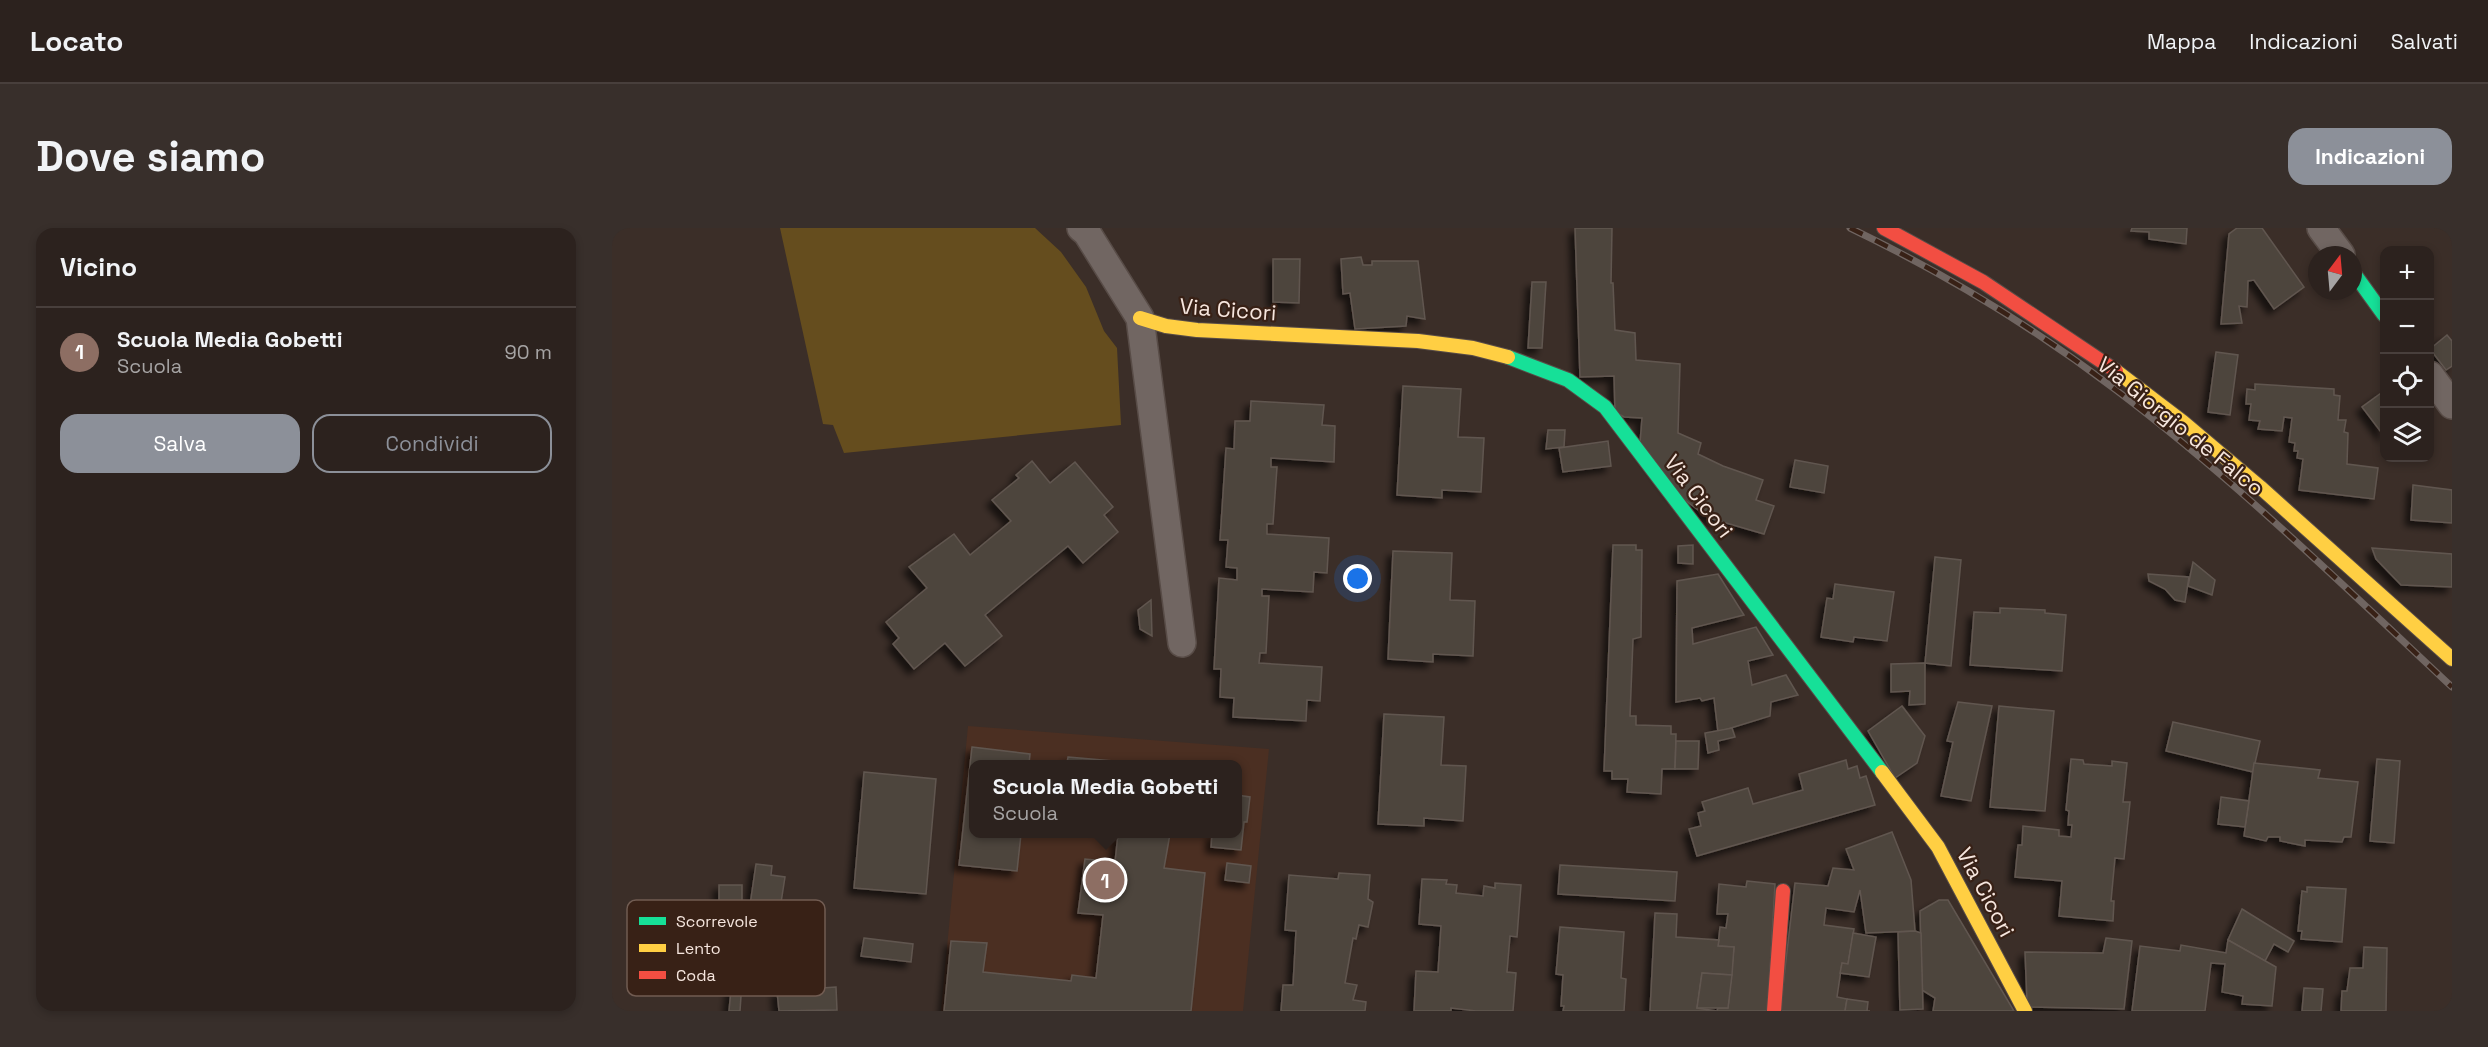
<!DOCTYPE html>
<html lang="it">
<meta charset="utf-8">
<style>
body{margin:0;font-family:"Space Grotesk",sans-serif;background:#382f2b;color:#f1f3f6}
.controls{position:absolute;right:18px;top:18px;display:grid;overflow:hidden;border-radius:12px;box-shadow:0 3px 9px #0003}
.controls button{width:54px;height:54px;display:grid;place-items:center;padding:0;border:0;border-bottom:2px solid #483f3c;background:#2c221e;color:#f1f3f6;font:30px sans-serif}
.compass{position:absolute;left:1696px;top:18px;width:54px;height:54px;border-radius:50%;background:#2c221e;box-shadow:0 3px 9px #0003;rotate:16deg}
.you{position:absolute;left:746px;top:351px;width:21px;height:21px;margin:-15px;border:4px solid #fff;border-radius:50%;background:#1a73e8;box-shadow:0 0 0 9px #1a73e833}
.badge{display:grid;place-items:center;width:39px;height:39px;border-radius:50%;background:#8c9099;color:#fff;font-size:20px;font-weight:700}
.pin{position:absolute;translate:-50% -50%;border:3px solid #fff;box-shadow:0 2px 6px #0006}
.popup{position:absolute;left:357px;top:532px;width:273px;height:78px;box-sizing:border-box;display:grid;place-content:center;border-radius:12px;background:#2c221e;filter:drop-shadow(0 2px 4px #0005);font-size:20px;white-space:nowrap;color:#a6a4a4}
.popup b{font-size:22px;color:#f1f3f6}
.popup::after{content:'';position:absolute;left:50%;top:100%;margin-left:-12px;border:12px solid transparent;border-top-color:#2c221e}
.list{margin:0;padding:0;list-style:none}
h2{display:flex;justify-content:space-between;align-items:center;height:78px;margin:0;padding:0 24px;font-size:26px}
h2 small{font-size:20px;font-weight:400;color:#a6a4a4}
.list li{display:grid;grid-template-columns:39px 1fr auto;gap:18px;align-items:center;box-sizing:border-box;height:90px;padding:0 24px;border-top:2px solid #483f3c}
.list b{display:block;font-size:22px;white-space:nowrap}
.list p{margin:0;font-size:20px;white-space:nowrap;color:#a6a4a4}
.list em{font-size:20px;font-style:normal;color:#a6a4a4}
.actions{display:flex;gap:12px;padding:18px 24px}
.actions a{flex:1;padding:14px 0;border:2px solid #8c9099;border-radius:18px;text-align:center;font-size:21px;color:#8c9099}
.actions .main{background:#8c9099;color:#fff}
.icon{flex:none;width:33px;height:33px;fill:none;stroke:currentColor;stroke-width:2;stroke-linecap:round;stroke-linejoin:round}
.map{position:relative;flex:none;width:1840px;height:783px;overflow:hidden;border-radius:18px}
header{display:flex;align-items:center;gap:36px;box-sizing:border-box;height:84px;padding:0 30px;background:#2c221e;border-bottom:2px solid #483f3c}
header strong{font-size:28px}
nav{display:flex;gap:33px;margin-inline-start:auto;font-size:21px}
.intro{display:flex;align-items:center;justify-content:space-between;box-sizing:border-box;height:144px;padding:0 36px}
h1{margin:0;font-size:42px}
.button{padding:15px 27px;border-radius:18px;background:#8c9099;color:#fff;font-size:21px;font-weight:700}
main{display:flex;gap:36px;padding:0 36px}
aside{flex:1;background:#2c221e;border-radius:18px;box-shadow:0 3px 9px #0003}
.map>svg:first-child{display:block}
.built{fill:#4b2f22;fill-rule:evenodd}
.green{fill:#654d1e}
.building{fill:#4e443d;stroke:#615750;stroke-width:1.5;filter:url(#shadow)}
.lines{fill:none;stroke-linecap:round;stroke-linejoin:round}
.street-casing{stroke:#584c47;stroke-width:30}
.fast-casing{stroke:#584c47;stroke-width:16}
.slow-casing{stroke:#584c47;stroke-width:16}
.jam-casing{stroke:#584c47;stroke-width:16}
.street{stroke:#716662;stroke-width:27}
.fast{stroke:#16e098;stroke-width:14}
.slow{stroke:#ffcf43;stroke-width:14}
.jam{stroke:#f24e42;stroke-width:14}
.rail-casing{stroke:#706561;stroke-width:7}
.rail{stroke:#382116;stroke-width:4.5;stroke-dasharray:14;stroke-linecap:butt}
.labels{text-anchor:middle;stroke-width:4.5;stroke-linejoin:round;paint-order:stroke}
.street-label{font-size:22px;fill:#f6e6de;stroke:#382116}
.key{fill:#382116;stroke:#715c52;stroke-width:1.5}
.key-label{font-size:16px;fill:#f6e6de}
</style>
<header>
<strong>Locato</strong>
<nav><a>Mappa</a><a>Indicazioni</a><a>Salvati</a></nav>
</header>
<div class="intro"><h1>Dove siamo</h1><a class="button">Indicazioni</a></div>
<main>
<aside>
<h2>Vicino<small></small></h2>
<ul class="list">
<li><span class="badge" style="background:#8d6e63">1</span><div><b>Scuola Media Gobetti</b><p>Scuola</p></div><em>90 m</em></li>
</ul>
<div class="actions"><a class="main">Salva</a><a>Condividi</a></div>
</aside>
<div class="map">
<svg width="1840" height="783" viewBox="0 0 1840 783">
<defs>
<filter id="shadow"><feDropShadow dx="-5.5" dy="5.5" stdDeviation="3" flood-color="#0009"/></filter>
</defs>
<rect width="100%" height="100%" fill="#3b2e28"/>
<path class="built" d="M356,498L657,521L631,783H329ZM361,536H625V606H361Z"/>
<polygon class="green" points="168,0 423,0 449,24 474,59 492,103 505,120 509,197 232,225 221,197 211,196"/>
<g class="building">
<polygon points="963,0 1000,0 999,55 1001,55 1003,102 1023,105 1024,132 1068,136 1066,205 1089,215 1086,226 1111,238 1151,252 1144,272 1162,278 1152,306 1097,290 1062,264 1028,215 1030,190 1012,189 1003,184 1002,148 968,149"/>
<polygon points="1520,0 1575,0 1574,16 1537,11 1537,4 1519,3"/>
<polygon points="1625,0 1650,0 1692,59 1662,81 1642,52 1636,53 1635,79 1627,78 1630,95 1609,96 1617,6"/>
<polygon points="749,29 751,37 760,37 760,33 806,33 813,91 795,88 794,98 743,101 738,65 731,66 729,31"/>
<polygon points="661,31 688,31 687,75 661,74"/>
<polygon points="920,54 934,54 930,120 916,120"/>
<polygon points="1835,107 1840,113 1840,138 1834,142 1818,121"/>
<polygon points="1604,124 1626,127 1618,187 1596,184"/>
<polygon points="1643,156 1722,161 1722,167 1728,168 1726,192 1734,192 1732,204 1736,205 1735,236 1766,240 1762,271 1687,262 1691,231 1685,230 1686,223 1682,223 1683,215 1677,214 1680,190 1672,189 1670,203 1646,201 1648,193 1637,192 1639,176 1634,176 1635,161 1643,162"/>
<polygon points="791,158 849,161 846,209 872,210 869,264 830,262 830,270 785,267"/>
<polygon points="1772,163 1772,208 1750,179"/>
<polygon points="639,173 712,177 710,197 723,198 722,234 659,230 659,239 665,239 661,296 655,296 655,306 717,310 715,345 702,344 701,364 650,361 650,368 657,368 654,425 648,425 647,435 710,439 708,473 695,472 694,493 621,489 622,470 608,469 609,441 602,441 607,350 625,352 625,340 614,339 616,312 608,312 614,220 622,221 623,193 638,193"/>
<polygon points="936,202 953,202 952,219 934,221"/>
<polygon points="996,213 999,238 951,244 947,220"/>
<polygon points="1183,232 1216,238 1212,265 1178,259"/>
<polygon points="420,233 438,255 463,234 501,279 492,287 506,304 471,335 456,318 373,387 390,408 353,438 333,415 302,441 281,416 287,410 274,394 315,360 297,339 342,306 358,327 399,293 380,272 407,250 404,247"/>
<polygon points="1801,257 1840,262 1840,295 1799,292"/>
<polygon points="1001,317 1024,317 1024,322 1030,322 1029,409 1021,411 1018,488 1024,488 1024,497 1059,498 1059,506 1064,506 1063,541 1050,541 1049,566 1015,564 1016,551 1000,551 1000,543 992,543"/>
<polygon points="1081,317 1081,336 1066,335 1066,318"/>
<polygon points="1760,320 1840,326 1840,359 1789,357 1764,331"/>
<polygon points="781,323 840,325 838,372 863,373 861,428 821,426 821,434 776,431"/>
<polygon points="1323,329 1349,332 1339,438 1313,435"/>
<polygon points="1581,334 1603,352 1600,367 1576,358"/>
<polygon points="1106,346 1132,387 1080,400 1081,416 1144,399 1161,427 1136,433 1140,457 1174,447 1186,467 1159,474 1158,488 1106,504 1102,470 1090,473 1088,470 1064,474 1065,353"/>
<polygon points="1536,346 1577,349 1573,374 1563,372 1553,361 1537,353"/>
<polygon points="1223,356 1282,364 1275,413 1242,409 1241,414 1209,409 1215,370 1221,371"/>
<polygon points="539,372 540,408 528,401 526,382"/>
<polygon points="1388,380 1433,382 1433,385 1454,387 1450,443 1358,437 1362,384 1388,385"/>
<polygon points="1313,435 1313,476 1297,477 1298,463 1279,464 1279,436"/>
<polygon points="1346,474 1380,478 1359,573 1329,568 1341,514 1335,513"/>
<polygon points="1290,478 1313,508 1305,535 1283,550 1256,503"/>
<polygon points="1387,478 1442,483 1433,583 1378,579"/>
<polygon points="772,486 832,489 829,537 854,538 851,593 812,590 812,598 766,596"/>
<polygon points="1561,494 1648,513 1641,544 1554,523"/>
<polygon points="1120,500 1123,509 1106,513 1107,522 1096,525 1093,505"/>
<polygon points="1064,513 1087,513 1086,541 1063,541"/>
<polygon points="360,519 418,526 417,536 361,536 361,606 409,606 405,643 347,637"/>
<polygon points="456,529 536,536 455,536"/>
<polygon points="1459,531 1471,532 1472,536 1500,538 1500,533 1515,535 1511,574 1518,574 1512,631 1503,630 1499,673 1502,673 1501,693 1447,688 1450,653 1403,649 1406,617 1410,617 1411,598 1447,602 1447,608 1459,609 1460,597 1456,597 1457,583 1454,582"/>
<polygon points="1765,531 1788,533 1782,615 1758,613"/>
<polygon points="1234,532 1236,541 1245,538 1248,550 1254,548 1263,577 1085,628 1077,601 1089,598 1086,585 1093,583 1090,574 1136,560 1141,576 1191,562 1187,546"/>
<polygon points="1642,535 1708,542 1706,550 1746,554 1739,609 1732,609 1730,614 1693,612 1693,618 1668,613 1668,609 1656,609 1654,613 1632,608"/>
<polygon points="252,544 324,551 314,666 242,660"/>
<polygon points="625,567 638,569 635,594 632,594 629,622 599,619 600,606 625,606"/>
<polygon points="1609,569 1637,573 1633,599 1606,596"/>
<polygon points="1280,604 1299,652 1303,703 1254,705 1248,662 1242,684 1214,680 1212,697 1242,701 1236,736 1230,735 1225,769 1235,771 1233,783 1168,783 1183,655 1216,658 1221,640 1242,642 1234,621"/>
<polygon points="506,606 558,606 552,640 593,645 579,783 332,783 339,713 375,715 371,744 459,753 460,747 484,750 491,687 466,685 473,631 503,634"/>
<polygon points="615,635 639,638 637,655 613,652"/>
<polygon points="144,636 160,638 159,647 173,649 163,713 150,711 148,720 132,718"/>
<polygon points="948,637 1065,644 1063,673 946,666"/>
<polygon points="727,645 758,647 756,671 761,674 756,699 747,697 744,711 741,710 733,755 745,757 741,772 754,774 753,783 669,783 671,757 681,757 684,703 673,702 677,647 726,651"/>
<polygon points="810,651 835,652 834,656 845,657 844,665 871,668 872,658 883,660 883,655 909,657 905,709 898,708 895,744 904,745 901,783 864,783 839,780 839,783 802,783 804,743 826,744 829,698 807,696"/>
<polygon points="1135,653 1163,656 1156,783 1105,783 1106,780 1116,780 1122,719 1106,718 1108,699 1114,700 1116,686 1105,686 1107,656 1134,659"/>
<polygon points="107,657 130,657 130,675 107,676"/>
<polygon points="1695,659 1734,661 1730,714 1689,711 1690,703 1686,703 1690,663 1695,664"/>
<polygon points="1327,672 1336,672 1402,783 1321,783 1323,770 1310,762 1308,683"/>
<polygon points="1630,681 1682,713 1676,724 1662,716 1653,733 1616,712"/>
<polygon points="1043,685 1065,686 1064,709 1107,712 1106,718 1122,719 1120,747 1090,745 1085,780 1105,783 1038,783"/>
<polygon points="179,691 190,692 185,727 174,725"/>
<polygon points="948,699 1012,704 1009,750 1014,751 1012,783 951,783 952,778 949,778 951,747 944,746"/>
<polygon points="1303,703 1309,705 1311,781 1288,782 1286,704"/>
<polygon points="1241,705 1264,709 1257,749 1228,745 1230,735 1236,736"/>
<polygon points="79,708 101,709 100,715 118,716 117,733 104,732 103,749 77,748"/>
<polygon points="252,710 301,716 299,734 249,728"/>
<polygon points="1494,710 1520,713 1512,781 1418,779 1415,774 1413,724 1491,725"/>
<polygon points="1616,712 1664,739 1660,778 1630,776 1631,768 1610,764 1613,736 1599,735 1593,783 1520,783 1528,718 1568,723 1569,717 1614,725"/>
<polygon points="1752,719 1775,720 1774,783 1729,783 1730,763 1735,763 1738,740 1751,740"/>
<polygon points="1090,745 1120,747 1116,780 1085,780"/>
<polygon points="120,752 130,753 128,783 117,783"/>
<polygon points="224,759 225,782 167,783 165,763"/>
<polygon points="1692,760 1711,761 1709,783 1690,783"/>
<polygon points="1235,771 1256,774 1255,783 1258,783 1233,783"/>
</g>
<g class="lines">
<g class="street-casing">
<g id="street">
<polyline points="469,0 475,5 528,90 570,415"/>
<polyline points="1709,0 1729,27"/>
<polyline points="1818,147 1840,177"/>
</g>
</g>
<g class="fast-casing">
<g id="fast">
<polyline points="1741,44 1772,87"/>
<polyline points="896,129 956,152 993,179 1270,544"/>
</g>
</g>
<g class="slow-casing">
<g id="slow">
<polyline points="528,90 554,98 585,102 806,113 861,120 896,129"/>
<polyline points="1504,143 1571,194 1648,259 1840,431"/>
<polyline points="1270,544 1326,619 1413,783"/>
</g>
</g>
<g class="jam-casing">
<g id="jam">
<polyline points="1272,0 1371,54 1504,143"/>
<polyline points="1162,783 1171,663"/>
</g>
</g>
<use href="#street" class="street"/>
<use href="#fast" class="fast"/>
<use href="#slow" class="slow"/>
<use href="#jam" class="jam"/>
<g class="rail-casing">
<path id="rail" d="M1238,0C1332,45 1421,99 1504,162C1623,252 1731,357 1840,459"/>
</g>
<use href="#rail" class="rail"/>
</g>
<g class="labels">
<g class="street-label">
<text transform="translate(616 81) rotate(4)" y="8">Via Cicori</text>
<text transform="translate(1569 198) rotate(39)" y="8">Via Giorgio de Falco</text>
<text transform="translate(1087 268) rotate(53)" y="8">Via Cicori</text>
<text transform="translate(1374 664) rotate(62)" y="8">Via Cicori</text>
</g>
</g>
<rect x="15" y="672" width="198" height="96" rx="9" class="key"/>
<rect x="27" y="689" width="27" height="8" fill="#16e098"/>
<rect x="27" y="716" width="27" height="8" fill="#ffcf43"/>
<rect x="27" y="743" width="27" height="8" fill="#f24e42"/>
<g class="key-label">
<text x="64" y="699">Scorrevole</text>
<text x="64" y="726">Lento</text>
<text x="64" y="753">Coda</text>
</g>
</svg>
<div class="controls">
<button>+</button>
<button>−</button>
<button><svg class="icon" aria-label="locate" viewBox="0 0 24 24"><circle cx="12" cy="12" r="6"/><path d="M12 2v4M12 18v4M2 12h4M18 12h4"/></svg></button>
<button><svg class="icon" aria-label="layers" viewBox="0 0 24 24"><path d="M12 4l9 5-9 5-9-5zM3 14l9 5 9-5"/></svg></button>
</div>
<svg class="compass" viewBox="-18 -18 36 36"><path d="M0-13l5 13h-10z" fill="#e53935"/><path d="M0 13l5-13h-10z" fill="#a6a4a4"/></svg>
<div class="you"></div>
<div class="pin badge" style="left:493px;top:652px;background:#8d6e63">1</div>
<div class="popup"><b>Scuola Media Gobetti</b>Scuola</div>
</div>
</main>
